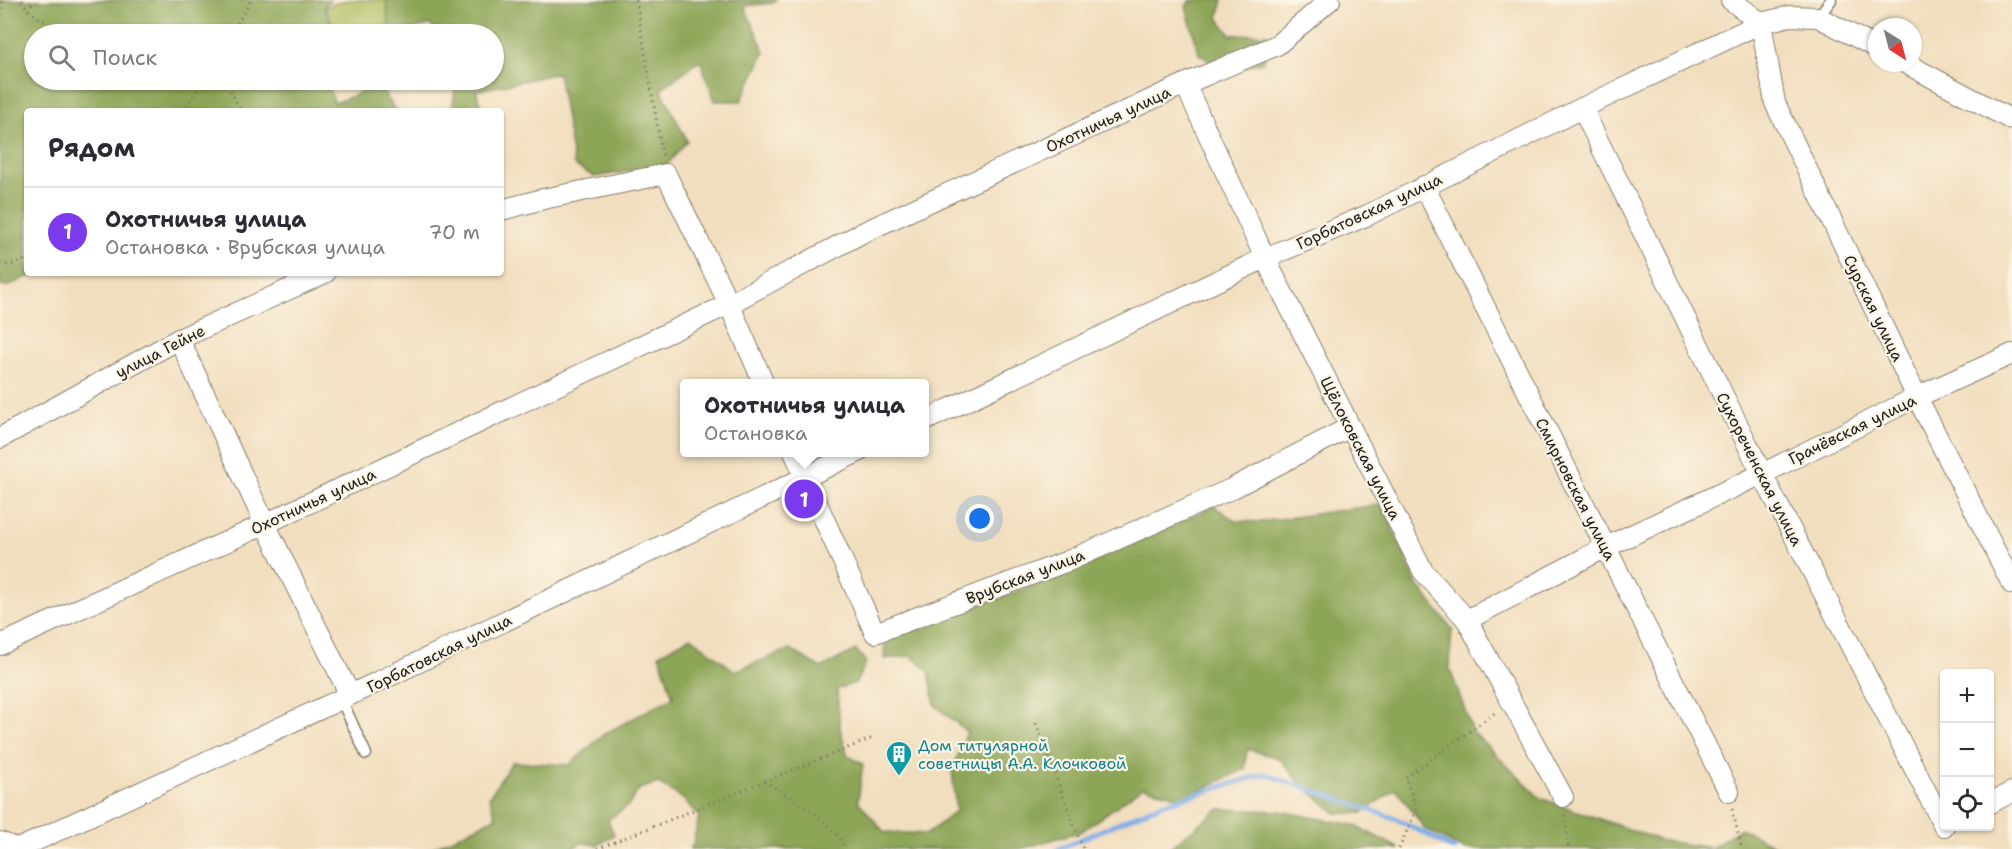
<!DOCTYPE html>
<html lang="ru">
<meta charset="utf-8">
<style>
body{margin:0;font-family:"Shantell Sans",sans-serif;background:#f7f7f7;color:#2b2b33}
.controls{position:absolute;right:18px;bottom:18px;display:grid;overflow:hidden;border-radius:6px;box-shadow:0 2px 4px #0004}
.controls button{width:54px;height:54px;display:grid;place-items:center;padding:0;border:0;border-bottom:2px solid #e1e1e2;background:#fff;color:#2b2b33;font:30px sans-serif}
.compass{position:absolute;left:1868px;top:18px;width:54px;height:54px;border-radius:50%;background:#fff;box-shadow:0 2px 4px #0004;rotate:144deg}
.you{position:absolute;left:980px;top:519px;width:21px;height:21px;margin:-15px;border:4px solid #fff;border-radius:50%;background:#1a73e8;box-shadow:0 0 0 9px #1a73e833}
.badge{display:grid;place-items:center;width:39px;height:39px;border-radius:50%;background:#7c3aed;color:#fff;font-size:20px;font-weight:700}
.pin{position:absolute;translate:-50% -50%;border:3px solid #fff;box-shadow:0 2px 6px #0006}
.popup{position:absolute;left:680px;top:379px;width:249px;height:78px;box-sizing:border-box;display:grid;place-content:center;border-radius:6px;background:#fff;filter:drop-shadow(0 2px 4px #0005);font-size:20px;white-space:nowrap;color:#7c7c81}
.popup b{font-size:22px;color:#2b2b33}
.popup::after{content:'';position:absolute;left:50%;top:100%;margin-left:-12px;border:12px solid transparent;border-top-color:#fff}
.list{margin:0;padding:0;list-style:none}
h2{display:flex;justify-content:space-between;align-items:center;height:78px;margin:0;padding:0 24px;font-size:26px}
h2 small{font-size:20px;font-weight:400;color:#7c7c81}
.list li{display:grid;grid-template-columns:39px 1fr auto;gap:18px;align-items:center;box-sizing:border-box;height:90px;padding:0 24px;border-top:2px solid #e1e1e2}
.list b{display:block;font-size:22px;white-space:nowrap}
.list p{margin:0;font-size:20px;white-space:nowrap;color:#7c7c81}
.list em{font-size:20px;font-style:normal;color:#7c7c81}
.icon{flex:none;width:33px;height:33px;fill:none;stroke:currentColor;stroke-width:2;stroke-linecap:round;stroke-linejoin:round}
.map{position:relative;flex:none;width:2012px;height:849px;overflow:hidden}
.search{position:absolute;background:#fff;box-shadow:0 2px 4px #0004;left:24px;top:24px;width:480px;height:66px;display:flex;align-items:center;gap:15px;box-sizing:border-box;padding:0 21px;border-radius:33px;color:#7c7c81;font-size:22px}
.panel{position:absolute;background:#fff;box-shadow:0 2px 4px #0004;left:24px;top:108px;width:480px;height:168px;border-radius:6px}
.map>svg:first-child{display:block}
.green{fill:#b0be60;stroke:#666d3e;stroke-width:1.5}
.forest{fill:#8ca556;stroke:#546039;stroke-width:1.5}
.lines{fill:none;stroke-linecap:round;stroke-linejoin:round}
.stream{stroke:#7eade8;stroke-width:5}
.service-casing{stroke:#867d6d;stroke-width:13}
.minor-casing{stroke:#867d6d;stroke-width:22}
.path{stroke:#867d6d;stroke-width:3;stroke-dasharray:1.5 4.5;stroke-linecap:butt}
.service{stroke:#fff;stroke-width:10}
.minor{stroke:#fff;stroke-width:20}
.labels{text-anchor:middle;stroke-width:4.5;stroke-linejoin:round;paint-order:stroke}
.street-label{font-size:16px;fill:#1c1c1c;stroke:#fcf5e5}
.culture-label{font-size:16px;fill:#0d838f;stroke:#fcf5e5;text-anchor:start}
</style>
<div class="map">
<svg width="2012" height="849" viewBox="0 0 2012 849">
<rect width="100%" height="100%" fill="#fcf5e5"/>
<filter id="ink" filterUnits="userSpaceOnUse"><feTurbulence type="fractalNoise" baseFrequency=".0167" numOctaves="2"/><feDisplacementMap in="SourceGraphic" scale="12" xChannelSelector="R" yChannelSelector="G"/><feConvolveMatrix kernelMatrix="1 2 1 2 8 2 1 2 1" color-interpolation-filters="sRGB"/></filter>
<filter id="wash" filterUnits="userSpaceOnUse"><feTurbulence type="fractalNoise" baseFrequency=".008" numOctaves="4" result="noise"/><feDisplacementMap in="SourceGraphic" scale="24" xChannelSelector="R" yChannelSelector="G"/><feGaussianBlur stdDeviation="1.35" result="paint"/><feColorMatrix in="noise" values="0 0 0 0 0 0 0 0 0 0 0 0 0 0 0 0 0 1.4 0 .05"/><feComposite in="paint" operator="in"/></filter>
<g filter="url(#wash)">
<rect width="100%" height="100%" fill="#f1debe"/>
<polygon class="green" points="346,0 394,0 400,21 358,34 334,34 325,7"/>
<g class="forest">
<polygon points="0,0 330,0 324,7 338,34 34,34 34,80 325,80 335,103 379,85 396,111 27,111 27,273 36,273 8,286 0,285"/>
<polygon points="386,0 776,0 773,3 744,6 765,52 741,101 715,101 700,60 661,89 687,141 667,165 594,177 574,165 558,73 476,91 483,111 452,111 456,80 494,80 494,34 440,34 430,25 390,33"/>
<polygon points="1191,0 1223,0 1218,18 1231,35 1267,34 1264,61 1228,73 1199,54 1186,6"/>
<polygon points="1382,504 1418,586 1452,629 1449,667 1473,732 1540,798 1659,840 1711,848 1741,828 1781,849 1463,849 1425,829 1396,789 1362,813 1336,813 1301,784 1279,758 1247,749 1245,769 1184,798 1143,787 1082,831 1021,849 690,849 693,845 699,816 682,798 659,783 639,789 629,805 608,820 614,835 598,845 581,843 572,849 431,849 496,817 489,797 512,762 569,765 604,734 673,697 659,654 691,637 735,671 790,649 821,668 856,650 866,662 856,683 837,689 840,729 848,756 863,764 858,801 884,832 927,834 956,811 952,770 967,732 935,705 929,671 911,656 884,659 885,639 1078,569 1214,506 1236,521 1260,522"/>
<polygon points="1219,809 1279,811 1354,825 1400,849 1168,849"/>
</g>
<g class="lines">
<polyline class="stream" points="1058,849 1162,804 1265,774 1397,819 1454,849"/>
</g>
</g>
<g filter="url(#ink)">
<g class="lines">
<g class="service-casing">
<g id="service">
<polyline points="1818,17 1831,0"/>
<polyline points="341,699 366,754"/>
</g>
</g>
<g class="minor-casing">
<g id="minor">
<polyline points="1731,0 1761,23"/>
<polyline points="1761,23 1775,103 1917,397 2012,584"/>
<polyline points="1905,63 2012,120"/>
<polyline points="1185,84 1265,258 1423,571 1467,620 1563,797"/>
<polyline points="1582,108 1762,474 1944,826"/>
<polyline points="1424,186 1729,792"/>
<polyline points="501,210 543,199 666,174 729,304 764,384"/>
<polyline points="179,339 265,524 350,695"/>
<polyline points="924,421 1265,258 1368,215 1582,108 1761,23 1790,16 1818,17 1877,48"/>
<polyline points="0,438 179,339 325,273"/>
<polyline points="794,452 875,633 1068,561 1231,489 1350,427"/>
<polyline points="1467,620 1606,547 1762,474 1917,397 2012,354"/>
<polyline points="0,645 265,524 729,304 862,233 1185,84 1277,45 1330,0"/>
<polyline points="1990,803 2012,792"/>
<polyline points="0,842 17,849"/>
<polyline points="18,849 350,695 858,452"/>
</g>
</g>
<g class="path">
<polyline points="22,0 28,10 61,34"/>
<polyline points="636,0 663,158"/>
<polyline points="28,10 34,0"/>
<polyline points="0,21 3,0"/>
<polyline points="231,34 251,0"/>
<polyline points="225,80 241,111"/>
<polyline points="183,111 197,91 202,80"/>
<polyline points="0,265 15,264 27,259"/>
<polyline points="1036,723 1083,849"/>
<path d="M764,781C792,799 831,818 846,849"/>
<polyline points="1732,809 1742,849"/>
<polyline points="1565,815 1569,849"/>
<polyline points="597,849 875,737"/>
<polyline points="1399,849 1417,808 1405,778 1496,712"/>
</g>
<use href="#service" class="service"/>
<use href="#minor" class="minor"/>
</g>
</g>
<defs>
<g id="building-pin" transform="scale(1.35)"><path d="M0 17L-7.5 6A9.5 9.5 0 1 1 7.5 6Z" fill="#0f9aa8" stroke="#fcf5e5"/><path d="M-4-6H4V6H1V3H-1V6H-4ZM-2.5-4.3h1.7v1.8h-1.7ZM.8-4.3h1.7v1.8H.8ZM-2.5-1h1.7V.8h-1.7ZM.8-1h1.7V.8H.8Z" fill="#fff"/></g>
</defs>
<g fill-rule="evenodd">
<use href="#building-pin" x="899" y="754"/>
</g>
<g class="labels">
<g class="street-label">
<text transform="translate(1108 119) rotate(-25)" y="6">Охотничья улица</text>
<text transform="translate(1369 211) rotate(-25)" y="6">Горбатовская улица</text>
<text transform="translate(1874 308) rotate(64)" y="6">Сурская улица</text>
<text transform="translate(160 351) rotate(-27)" y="6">улица Гейне</text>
<text transform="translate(1852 429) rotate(-26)" y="6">Грачёвская улица</text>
<text transform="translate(1361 448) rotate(63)" y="6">Щёлоковская улица</text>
<text transform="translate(1760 469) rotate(63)" y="6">Сухореченская улица</text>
<text transform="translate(1576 489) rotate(63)" y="6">Смирновская улица</text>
<text transform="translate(313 501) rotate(-25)" y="6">Охотничья улица</text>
<text transform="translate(1025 576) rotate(-21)" y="6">Врубская улица</text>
<text transform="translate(439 653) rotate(-26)" y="6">Горбатовская улица</text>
</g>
<g class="culture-label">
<text x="918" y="751">Дом титулярной<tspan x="918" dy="18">советницы А.А. Клочковой</tspan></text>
</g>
</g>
</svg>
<div class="controls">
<button>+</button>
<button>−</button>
<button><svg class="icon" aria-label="locate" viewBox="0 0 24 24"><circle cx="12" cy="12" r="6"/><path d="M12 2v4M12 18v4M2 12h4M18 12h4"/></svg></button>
</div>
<svg class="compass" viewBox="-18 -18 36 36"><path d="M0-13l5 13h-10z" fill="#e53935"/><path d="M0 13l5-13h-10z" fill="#7c7c81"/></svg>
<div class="you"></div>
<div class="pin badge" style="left:804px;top:499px">1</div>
<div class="popup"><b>Охотничья улица</b>Остановка</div>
<div class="search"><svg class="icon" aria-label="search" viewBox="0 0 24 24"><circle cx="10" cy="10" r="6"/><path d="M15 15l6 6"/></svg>Поиск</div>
<section class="panel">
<h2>Рядом<small></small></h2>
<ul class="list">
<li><span class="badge">1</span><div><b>Охотничья улица</b><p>Остановка · Врубская улица</p></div><em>70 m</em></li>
</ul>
</section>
</div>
